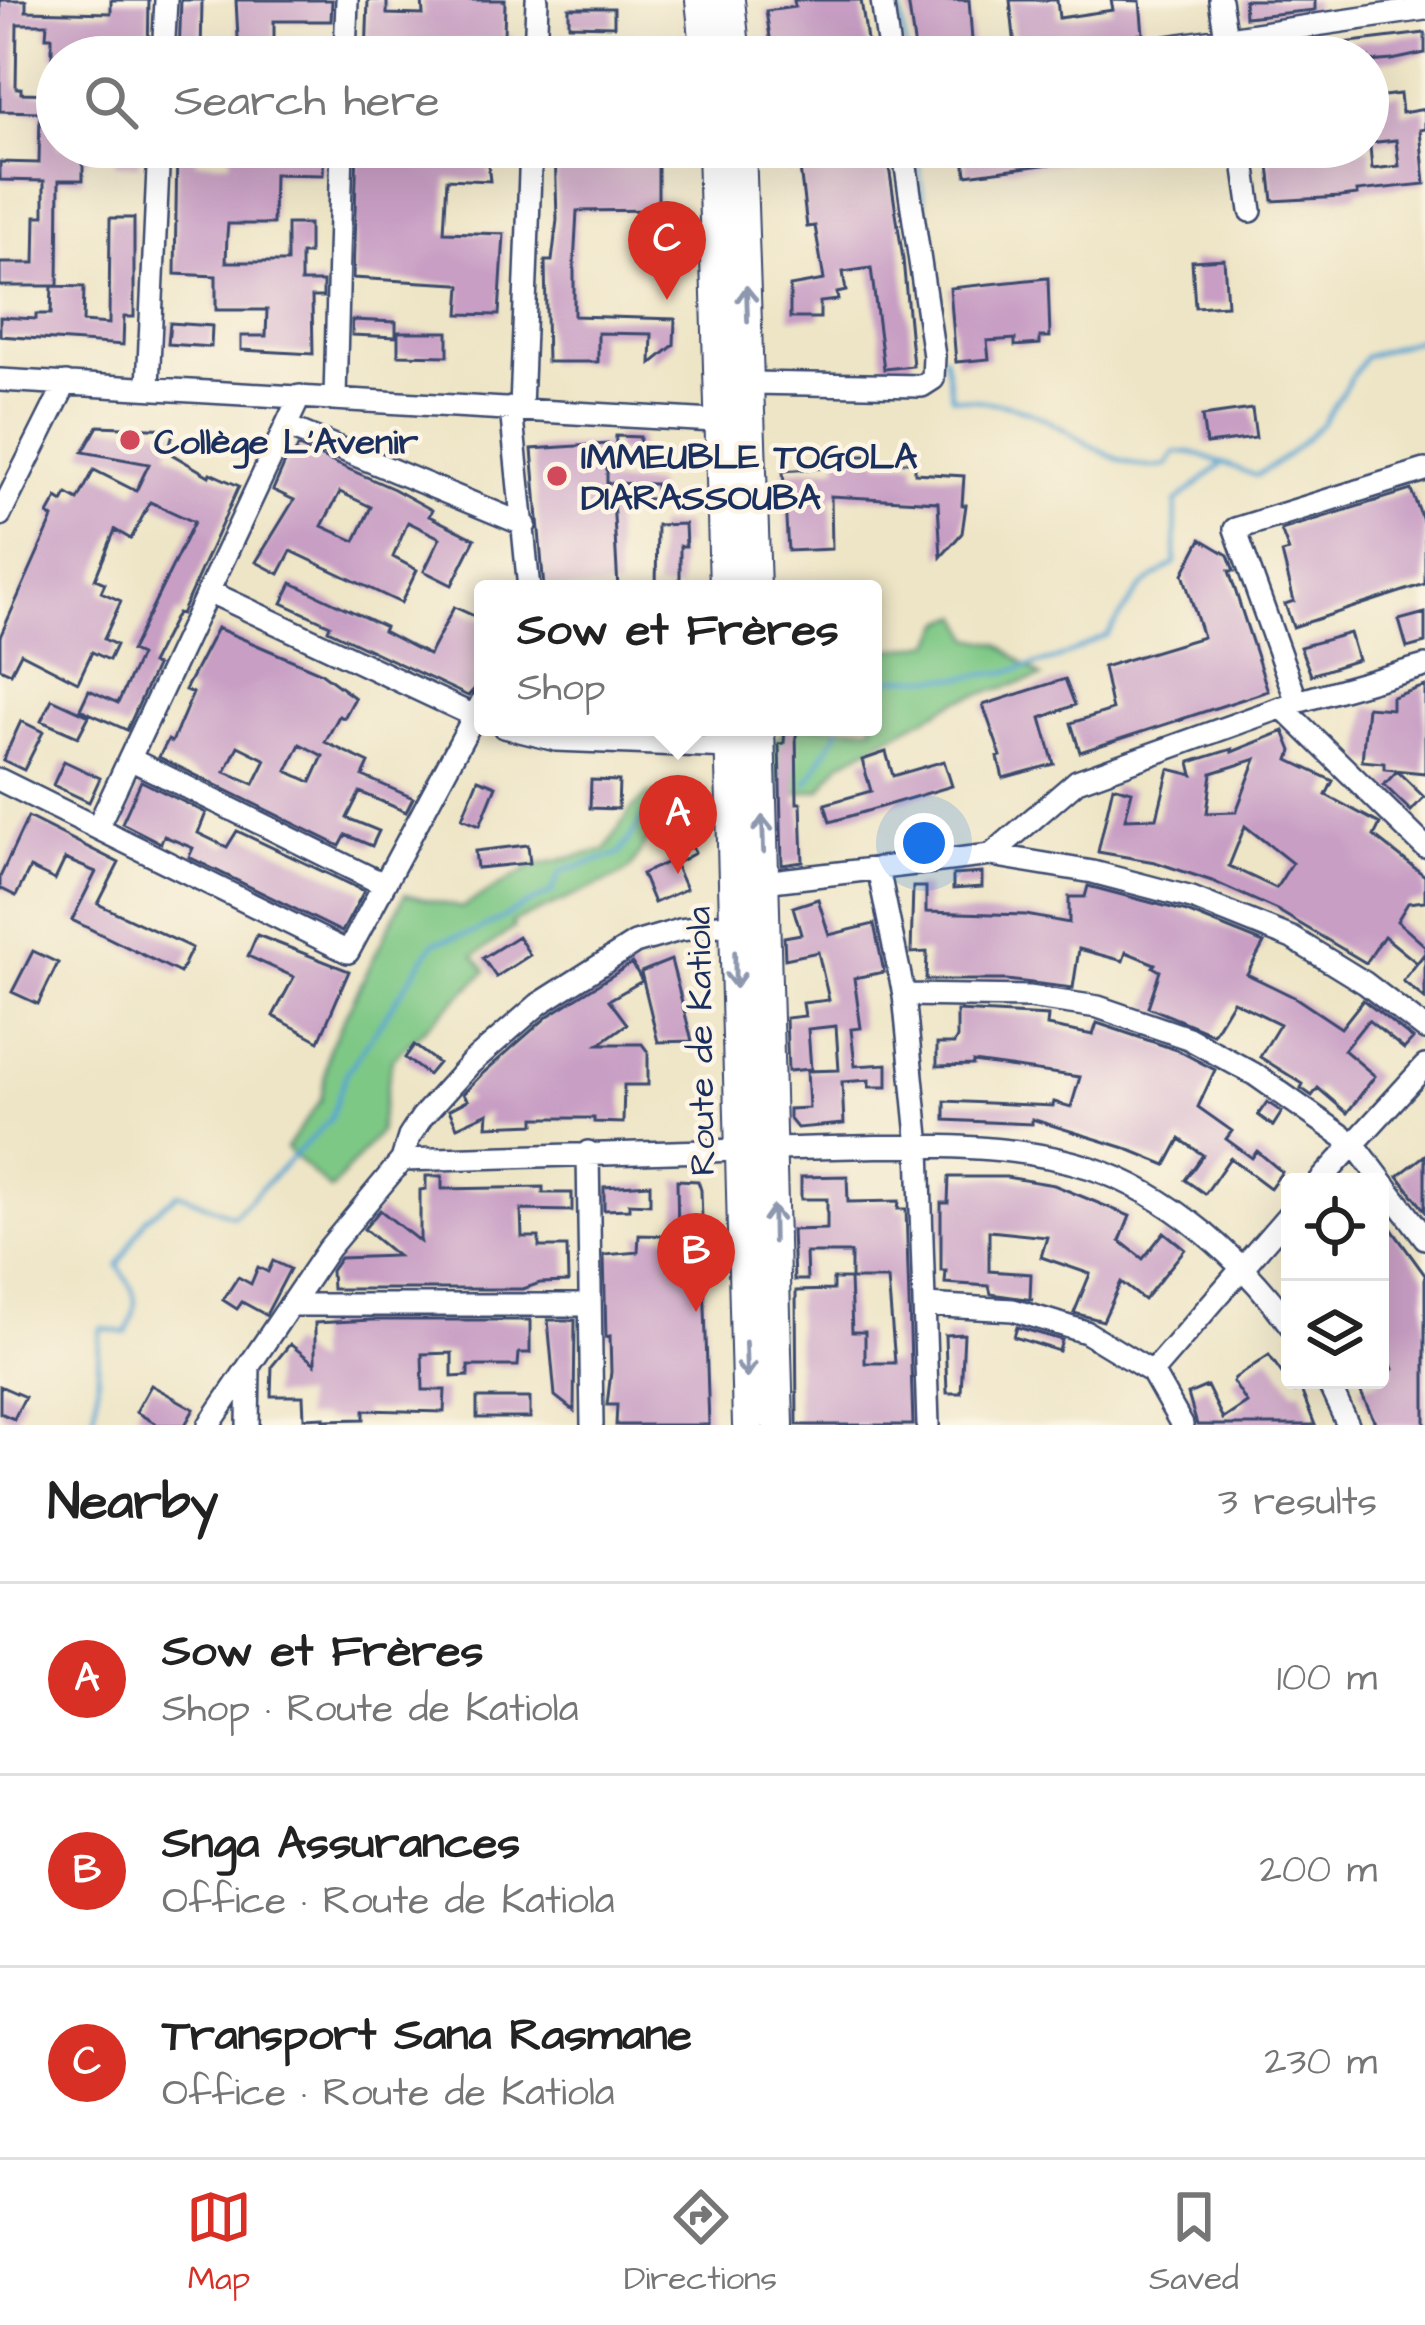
<!DOCTYPE html>
<meta charset="utf-8">
<style>
body{margin:0;font-family:"Architects Daughter",sans-serif;background:#f6f6f6;color:#222}
.controls{position:absolute;right:36px;bottom:36px;display:grid;overflow:hidden;border-radius:12px;box-shadow:0 12px 48px #0002}
.controls button{width:108px;height:108px;display:grid;place-items:center;padding:0;border:0;border-bottom:3px solid #e0e0e0;background:#fff;color:#222;font:60px sans-serif}
.you{position:absolute;left:924px;top:843px;width:42px;height:42px;margin:-30px;border:9px solid #fff;border-radius:50%;background:#1a73e8;box-shadow:0 0 0 18px #1a73e833}
.badge{display:grid;place-items:center;width:78px;height:78px;border-radius:50%;background:#d93025;color:#fff;font-size:39px;font-weight:700}
.pin{position:absolute;translate:-50% -99px;filter:drop-shadow(0 3px 6px #0008)}
.pin::after{content:'';position:absolute;top:63px;width:42px;height:36px;background:inherit;clip-path:polygon(0 0,100% 0,50% 100%)}
.popup{position:absolute;left:474px;top:580px;width:408px;height:156px;box-sizing:border-box;display:grid;place-content:center;border-radius:12px;background:#fff;filter:drop-shadow(0 3px 9px #0005);font-size:39px;white-space:nowrap;color:#767676}
.popup b{font-size:45px;color:#222}
.popup::after{content:'';position:absolute;left:50%;top:100%;margin-left:-24px;border:24px solid transparent;border-top-color:#fff}
.list{margin:0;padding:0;list-style:none}
h2{display:flex;justify-content:space-between;align-items:center;height:156px;margin:0;padding:0 48px;font-size:51px}
h2 small{font-size:39px;font-weight:400;color:#767676}
.list li{display:grid;grid-template-columns:78px 1fr auto;gap:36px;align-items:center;box-sizing:border-box;height:192px;padding:0 48px;border-top:3px solid #e0e0e0}
.list b{display:block;font-size:45px;white-space:nowrap}
.list p{margin:0;font-size:39px;white-space:nowrap;color:#767676}
.list em{font-size:39px;font-style:normal;color:#767676}
.icon{flex:none;width:66px;height:66px;fill:none;stroke:currentColor;stroke-width:2;stroke-linecap:round;stroke-linejoin:round}
.map{position:relative;flex:none;width:1425px;height:1425px;overflow:hidden}
.search{position:absolute;background:#fff;box-shadow:0 12px 48px #0002;left:36px;right:36px;top:36px;height:132px;display:flex;align-items:center;gap:30px;box-sizing:border-box;padding:0 42px;border-radius:66px;color:#767676;font-size:45px}
.sheet{height:732px;background:#fff}
nav{display:flex;justify-content:space-around;align-items:center;box-sizing:border-box;height:168px;border-top:3px solid #e0e0e0;background:#fff;font-size:33px;color:#767676}
nav a{display:grid;justify-items:center;gap:6px}
nav .on{color:#d93025}
.map>svg:first-child{display:block}
.green{fill:#7ec885;stroke:#4c7c72;stroke-width:3}
.lines{fill:none;stroke-linecap:round;stroke-linejoin:round}
.stream{stroke:#58a5d1;stroke-width:4.5}
.building{fill:#c89ec4;fill-rule:evenodd}
.minor-casing{stroke:#3b4a6e;stroke-width:26}
.highway-casing{stroke:#3b4a6e;stroke-width:34}
.minor{stroke:#fff;stroke-width:21}
.highway{stroke:#fff;stroke-width:30}
.oneway{stroke:#8d97ae}
.poi-dot{fill:#d1495b;stroke:#fcf5e5;stroke-width:4.5}
.labels{text-anchor:middle;stroke-width:9;stroke-linejoin:round;paint-order:stroke}
.poi-label{font-size:36px;font-weight:bold;fill:#1b2f5e;stroke:#fcf5e5;text-anchor:start}
.street-label{font-size:36px;fill:#1b2f5e;stroke:#fcf5e5}
</style>
<div class="map">
<svg width="1425" height="1425" viewBox="0 0 1425 1425">
<rect width="100%" height="100%" fill="#fcf5e5"/>
<filter id="ink" filterUnits="userSpaceOnUse"><feTurbulence type="fractalNoise" baseFrequency=".00833" numOctaves="2"/><feDisplacementMap in="SourceGraphic" scale="24" xChannelSelector="R" yChannelSelector="G"/><feConvolveMatrix kernelMatrix="1 2 1 2 8 2 1 2 1" color-interpolation-filters="sRGB"/></filter>
<filter id="wash" filterUnits="userSpaceOnUse"><feTurbulence type="fractalNoise" baseFrequency=".004" numOctaves="4" result="noise"/><feDisplacementMap in="SourceGraphic" scale="48" xChannelSelector="R" yChannelSelector="G"/><feGaussianBlur stdDeviation="2.7" result="paint"/><feColorMatrix in="noise" values="0 0 0 0 0 0 0 0 0 0 0 0 0 0 0 0 0 1.4 0 .05"/><feComposite in="paint" operator="in"/></filter>
<g filter="url(#wash)">
<rect width="100%" height="100%" fill="#eee5c6"/>
<!-- green -->
<path class="green" d="M961,615L971,638L999,644L1042,677L959,700L840,763L820,790L771,797L769,746L788,727H873V653L933,643L944,622Z
M698,789L697,817L646,842L630,869L617,877L512,923L514,928L474,956L486,971L392,1059L379,1132L331,1190L286,1148L321,1100L329,1049L405,894L461,908L533,866L605,850L630,811L648,794Z"/>
<g class="lines">
<!-- stream -->
<path class="stream" d="M899,0L907,57
M917,147L934,284
M944,355L952,397C976,401 1004,402 1027,411C1072,427 1115,474 1166,466L1175,453L1190,452L1222,463
M873,687L895,678H958L1006,672L1057,659L1107,635L1141,587L1175,563L1176,502L1223,463L1256,476L1285,457L1322,424L1365,357L1425,337
M807,783L840,727
M90,1425C102,1403 95,1357 101,1328L126,1333C140,1304 138,1293 118,1266L146,1218L179,1193L233,1216L330,1120L346,1074L435,942L473,933L552,892L560,872L619,854L644,817L668,809"/>
</g>
<g id="blocks">
<!-- building -->
<path class="building" d="M0,0H26V11L111,13V0H149L148,57H52V37H46L47,24H17L16,88H21V93L57,94V147H88V161H83V180H59L58,286H0V263H35L36,216H44V181L0,180V162L39,163L40,112L0,111Z
M181,0H202L201,57H179Z
M236,0H332L331,21H274V57H239Z
M368,0H387V14L423,15L422,0H505L504,36H513V57H481V42L437,41V57H366Z
M794,0H861L869,54L773,57L766,11L795,7Z
M908,0H969L973,54L916,57Z
M1010,0H1057L1059,18L1113,10L1111,0L1140,1L1143,34L1015,46Z
M1244,0H1315V10L1245,17Z
M569,8H614V26L569,25Z
M1425,33V53L1392,60L1368,62V57H1301V48Z
M1400,94L1402,113L1425,109V129L1420,130L1425,184L1357,191L1358,195L1341,197L1273,201L1268,157L1332,147H1370L1372,169L1399,166L1396,140L1368,143V98Z
M116,147H139V166L115,165Z
M177,147H196V162H230L231,147H268V153H301V147H324L323,175L274,174L273,224H228L227,235L226,262H287V224H309V254H301V282H323V297H312L313,354L241,350V336H266L267,310H216V276L175,274Z
M357,147H379V155L414,157V147H486L490,181L447,179L444,232L504,234L499,315L459,314L461,286L457,284L353,278Z
M555,147H641L642,161H658V210L577,211L574,265V316L675,319L674,345L651,364L652,334L598,333V362H547L545,261H552L557,220Z
M787,147H882L884,160H888L903,259L913,366L884,369L871,268L843,272L846,291L837,293L838,300L820,302V318H790V286L824,280L815,226L807,227L800,168L791,170Z
M963,147H990L991,151L1016,149V152L1064,147L1066,162L966,175Z
M110,218H134V317H124L123,345L0,336V317L36,319V314H51L52,286L84,287L83,322L109,324Z
M1224,259L1227,305L1195,307L1192,261Z
M1048,278L1050,337H1040V344L1015,346V339L987,341L989,359L956,362L950,288Z
M352,320L396,322V337L352,335Z
M170,323L212,326L211,347L168,344Z
M398,332H448V356L398,355Z
M1252,409L1256,438L1206,444L1202,416Z
M98,426L174,429L168,452L209,476L210,473L239,486L181,614L177,613L151,664L156,666L127,730L80,709L89,690L118,703L140,655L131,651L194,522L150,502L131,539L115,530L95,579L105,583L101,592L121,601L104,639L116,645L109,660L92,652L78,682L21,653L11,673L0,668V637L53,518L48,514L57,498L63,502L67,494L78,500L94,470L136,491L149,464L83,452Z
M616,436L640,437L639,454L615,452Z
M607,444V483L656,484V499L613,498L618,589H544L532,449Z
M298,447L394,489L432,510L429,516L475,539L452,585L424,571L440,538L408,522L393,557L417,570L401,603L291,551L279,574L256,562L294,500L273,490L288,456L293,458ZM340,492L371,507L355,541L322,526Z
M838,456H879V462H915V473L964,476L962,505H966L962,533L941,557L938,502L831,496L832,549L788,551L783,471L837,467Z
M1411,490L1425,526V584L1293,627L1285,604L1294,601L1282,553L1289,551L1281,530Z
M685,524L686,546H680V589H656L657,525Z
M1201,539L1228,555L1234,571H1229L1268,691L1080,752L1071,723L1112,710L1103,667L1203,637L1183,574Z
M292,583L385,627L383,631L429,655L454,607L483,620V674L477,686L468,696L328,630L330,625L282,603Z
M1425,613V643L1407,648L1399,620Z
M217,628L320,672L355,698L344,718L339,716L325,742L369,763L363,776L413,798L406,812L360,792L347,818L379,831L372,846L346,835L340,846L159,757L168,740L172,742L193,693L185,690ZM300,744L323,756L311,782L287,771ZM238,746L266,760L254,784L225,772Z
M1350,633L1358,660L1311,675L1300,647Z
M1065,679L1075,705L1041,718L1054,764L1003,778L998,757L1001,756L983,705Z
M1425,686V773L1384,769V763L1362,761L1367,707L1392,709V697Z
M52,699L89,716L78,737L41,721Z
M21,721L43,732L24,770L3,760Z
M785,727H796L797,803H801L803,862L782,865L779,744L784,743Z
M1284,731L1292,751L1289,760L1333,781L1326,795L1380,824L1374,836L1425,876V901L1408,903L1397,921L1425,946V953L1417,963L1384,936L1366,963L1277,910L1212,881L1155,862L1098,852L1113,786L1132,791L1125,819L1157,818L1169,769L1193,775L1190,762L1232,749V752ZM1256,759L1236,812L1207,813L1212,773ZM1245,826L1292,863L1276,888L1229,866Z
M886,752L893,776L944,761L952,786L830,822L825,804L871,791L862,760Z
M64,761L100,778L89,802L53,785Z
M1397,771L1424,797L1411,811L1384,785Z
M478,779L496,786L480,825L462,818Z
M591,780L619,781L618,809L590,808Z
M141,781L206,813L198,833L227,847L237,831L364,891L342,932L189,857L193,848L164,836L161,843L122,823Z
M28,817L119,863L98,904L192,948L180,973L72,920L96,872L65,859L55,880L30,868L16,896L0,888V877Z
M686,836L695,853L677,863L667,846Z
M528,845L530,863L477,868L475,851Z
M673,860L686,889L654,903L642,874Z
M982,873V887L953,889V875Z
M1088,886L1187,912L1264,943L1247,974L1296,998L1341,1028L1363,1000L1413,1039L1404,1049L1368,1020L1344,1050L1375,1076L1347,1113L1318,1088L1312,1096L1301,1088L1303,1084L1260,1057L1280,1024L1233,1001L1213,1034L1148,1007L1160,971L1153,967L1155,964L1126,952L1123,961L1079,949L1073,988L1007,980H926L927,952L911,953L913,887H926V912L1026,915L1069,923V897H1085Z
M818,899L829,935L874,924L884,972L854,978L861,1028L851,1029L855,1066L887,1064V1087H869V1080L842,1082L844,1124L797,1128L789,1118V1109L809,1108L807,1071L839,1070L836,1026L808,1029L811,1069L788,1071L786,1018L805,1016L803,1003L829,1000L818,952L785,959L784,937L801,934L793,907Z
M257,935L349,971L319,1041L273,1016L294,977L248,956Z
M518,936L530,955L496,977L483,958Z
M33,951L58,963L38,1004L12,992Z
M1425,953V999L1403,981Z
M671,960L692,1041L658,1042L641,972Z
M632,963L642,981L609,1000L627,1024L599,1044H642L648,1052V1085H624L623,1123L594,1122V1118H535V1124L487,1126L488,1113L457,1127L449,1110L468,1100L463,1094L482,1074L548,1016Z
M957,1011L1048,1016L1047,1026L1093,1035L1097,1023L1177,1050L1215,1070L1198,1107L1232,1131L1226,1139L1252,1158L1257,1151L1282,1172L1270,1188L1230,1158L1205,1194L1185,1180L1203,1155L1180,1139L1166,1165L1125,1148L1032,1119V1124L945,1120V1101L1053,1106L1054,1102L1071,1107L1080,1077L973,1062V1065L937,1066V1044H954L957,1038Z
M414,1045L438,1063L428,1075L405,1058Z
M1267,1102L1282,1112L1273,1126L1258,1115Z
M1425,1155V1211L1398,1176Z
M426,1176H442V1189L543,1187V1193H572V1211L521,1210L522,1237H539V1247H567L568,1282L540,1283L523,1289H332L331,1271L340,1258L397,1256L364,1229L380,1210L420,1242V1190L426,1189Z
M847,1176L848,1202L899,1201L898,1209H906L913,1425H797L796,1291L833,1290V1279H850L852,1332H865V1363H895L888,1279H851V1253H806L807,1280H794L792,1230L827,1229V1199H801V1177Z
M949,1177H1006L1054,1185L1130,1216L1120,1241L1143,1259L1164,1232L1185,1249L1144,1300L1121,1282L1103,1321L1074,1313L1090,1274L1041,1257L1047,1237L989,1231V1271L1031,1274L1030,1299L1033,1300L991,1294L989,1286L945,1283L946,1271H941V1203H948Z
M677,1180L698,1181L701,1190L709,1425H616L617,1405H607L611,1372L610,1336L606,1337L604,1255L638,1252L639,1235L678,1236Z
M650,1184V1204L629,1203V1209L604,1210V1187Z
M1380,1213L1425,1275V1425H1376L1359,1388L1380,1380L1393,1369L1380,1337Z
M273,1261L290,1269L266,1315L242,1302L237,1309L223,1300L238,1277L251,1284L258,1267L268,1272Z
M372,1320H530V1353H519L518,1366H468V1376L452,1377V1353L422,1354L423,1390H445L444,1412L364,1410V1419L324,1420V1417L304,1418L303,1396H271L272,1366L290,1344L315,1364V1323Z
M548,1320H575L574,1411L555,1396Z
M1017,1327L1062,1340L1059,1351L1014,1337Z
M964,1334L961,1393H947L945,1335Z
M1269,1355L1295,1392L1301,1390L1315,1425H1197L1188,1394L1207,1386L1223,1419L1247,1403L1233,1382L1235,1378Z
M151,1385L194,1409L185,1425H158L136,1412Z
M0,1386L25,1397L14,1419L0,1413Z
M477,1398H530V1418H477Z"/>
</g>
</g>
<g filter="url(#ink)">
<use href="#blocks" fill-opacity="0" stroke="#3b4a6e" stroke-width="3"/>
<g class="lines">
<defs>
<path id="minor" d="M882,0L890,57
M1220,0L1229,57
M163,57L166,0
M345,57L347,0
M535,57L537,0
M1098,57L1425,9
M1242,147L1251,211
M0,380L732,422
M750,383L922,386L933,379L934,356L903,147
M148,386L159,147
M335,397L342,147
M511,408L529,589
M521,408L531,147
M288,427L525,525
M0,515L66,383
M210,592L483,720
M1297,702L1235,529L1425,470
M1283,708L1425,847
M504,727L556,740L730,747
M130,759L383,884
M0,780L348,952L483,700
M97,828L300,396
M991,855L1077,781L1297,702L1425,666
M878,868L904,995L919,1147L928,1425
M755,883L991,855L1093,872L1192,898L1292,938L1365,983L1425,1029
M904,995L1029,997L1098,1007L1188,1038L1254,1074L1354,1144L1425,1238
M771,1149C872,1148 994,1136 1091,1168C1170,1194 1241,1258 1290,1325
M588,1152L592,1425
M402,1160L740,1150
M1319,1182L1425,1066
M290,1305H588
M925,1305L1013,1310L1086,1332L1152,1372L1182,1425
M1152,1372L1290,1213
M1327,1380L1348,1425
M209,1425L328,1249L402,1160L409,1137L422,1117L471,1063L539,1004L635,943L680,930L734,923
M248,1425L249,1366"/>
<path id="highway" d="M701,0L707,57
M729,0L735,57
M713,147L725,589
M740,147L755,589
M730,727L748,1425
M759,727L778,1425"/>
</defs>
<!-- minor casing -->
<use href="#minor" class="minor-casing"/>
<!-- highway casing -->
<use href="#highway" class="highway-casing"/>
<!-- minor -->
<use href="#minor" class="minor"/>
<!-- highway -->
<use href="#highway" class="highway"/>
</g>
<!-- one-way arrows -->
<defs><path id="oneway-shaft" d="M-6 0H5M1.5-3L5.5 0L1.5 3" fill="none" stroke-width="1.6" stroke-linecap="round" stroke-linejoin="round" transform="scale(3)"/></defs>
<g class="oneway">
<use href="#oneway-shaft" transform="translate(747 304) rotate(-92)"/>
<use href="#oneway-shaft" transform="translate(763 834) rotate(-92)"/>
<use href="#oneway-shaft" transform="translate(735 970) rotate(89)"/>
<use href="#oneway-shaft" transform="translate(773 1224) rotate(-91)"/>
<use href="#oneway-shaft" transform="translate(746 1360) rotate(88)"/>
</g>
</g>
<!-- markers -->
<g class="poi-dot">
<circle cx="130" cy="440" r="12"/>
<circle cx="557" cy="476" r="12"/>
</g>
<g class="labels">
<!-- poi labels -->
<g class="poi-label">
<text x="154" y="453">Collège L'Avenir</text>
<text x="581" y="468">IMMEUBLE TOGOLA<tspan x="581" dy="41">DIARASSOUBA</tspan></text>
</g>
<!-- street labels -->
<g class="street-label">
<text transform="translate(699 1041) rotate(-91)" y="13">Route de Katiola</text>
</g>
</g>
</svg>
<div class="controls">
<button><svg class="icon" aria-label="locate" viewBox="0 0 24 24"><circle cx="12" cy="12" r="6"/><path d="M12 2v4M12 18v4M2 12h4M18 12h4"/></svg></button>
<button><svg class="icon" aria-label="layers" viewBox="0 0 24 24"><path d="M12 4l9 5-9 5-9-5zM3 14l9 5 9-5"/></svg></button>
</div>
<div class="you"></div>
<div class="pin badge" style="left:678px;top:874px">A</div>
<div class="popup"><b>Sow et Frères</b>Shop</div>
<div class="pin badge" style="left:696px;top:1312px">B</div>
<div class="pin badge" style="left:667px;top:300px">C</div>
<div class="search"><svg class="icon" aria-label="search" viewBox="0 0 24 24"><circle cx="10" cy="10" r="6"/><path d="M15 15l6 6"/></svg>Search here</div>
</div>
<section class="sheet">
<h2>Nearby<small>3 results</small></h2>
<ul class="list">
<li><span class="badge">A</span><div><b>Sow et Frères</b><p>Shop · Route de Katiola</p></div><em>100 m</em></li>
<li><span class="badge">B</span><div><b>Snga Assurances</b><p>Office · Route de Katiola</p></div><em>200 m</em></li>
<li><span class="badge">C</span><div><b>Transport Sana Rasmane</b><p>Office · Route de Katiola</p></div><em>230 m</em></li>
</ul>
</section>
<nav>
<a class="on"><svg class="icon" aria-label="map" viewBox="0 0 24 24"><path d="M3 6l6-2 6 2 6-2v14l-6 2-6-2-6 2zM9 4v14M15 6v14"/></svg>Map</a>
<a><svg class="icon" aria-label="directions" viewBox="0 0 24 24"><path d="M12 3l9 9-9 9-9-9zM9 14v-3h6M13 9l2 2-2 2"/></svg>Directions</a>
<a><svg class="icon" aria-label="saved" viewBox="0 0 24 24"><path d="M7 4h10v16l-5-4-5 4z"/></svg>Saved</a>
</nav>
